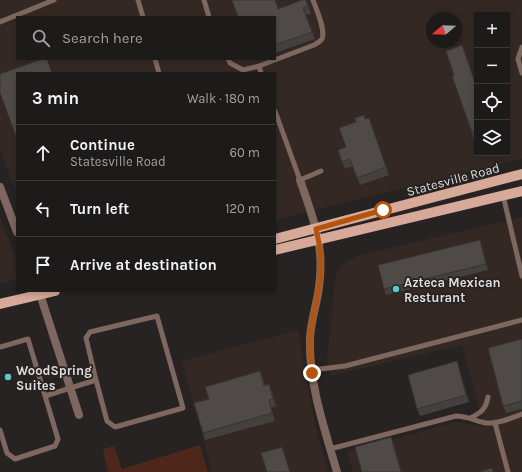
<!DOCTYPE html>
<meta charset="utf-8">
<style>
body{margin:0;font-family:Karla,sans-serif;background:#2a2727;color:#f1f3f6}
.controls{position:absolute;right:12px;top:12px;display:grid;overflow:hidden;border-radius:0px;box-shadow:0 2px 6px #0003}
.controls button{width:36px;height:36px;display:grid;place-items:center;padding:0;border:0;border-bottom:1px solid #3b3839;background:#1d1a1a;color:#f1f3f6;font:20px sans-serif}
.compass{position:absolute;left:426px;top:12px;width:36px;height:36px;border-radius:50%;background:#1d1a1a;box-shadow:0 2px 6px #0003;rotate:251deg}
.stop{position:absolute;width:12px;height:12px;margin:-9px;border:3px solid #b45309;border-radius:50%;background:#fff}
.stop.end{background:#b45309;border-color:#fff;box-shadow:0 1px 4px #0008}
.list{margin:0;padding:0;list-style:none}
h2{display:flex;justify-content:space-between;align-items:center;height:52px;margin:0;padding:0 16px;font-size:17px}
h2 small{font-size:13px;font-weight:400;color:#a0a1a2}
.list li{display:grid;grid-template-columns:26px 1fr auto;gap:12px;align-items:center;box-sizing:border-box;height:56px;padding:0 16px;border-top:1px solid #3b3839}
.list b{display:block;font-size:15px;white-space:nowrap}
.list p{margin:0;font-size:13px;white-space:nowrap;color:#a0a1a2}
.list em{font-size:13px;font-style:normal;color:#a0a1a2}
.icon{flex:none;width:22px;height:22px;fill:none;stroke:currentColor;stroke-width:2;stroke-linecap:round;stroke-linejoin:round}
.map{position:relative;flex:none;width:522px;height:472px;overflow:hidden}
.search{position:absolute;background:#1d1a1a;box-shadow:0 2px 6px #0003;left:16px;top:16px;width:260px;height:44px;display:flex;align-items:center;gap:10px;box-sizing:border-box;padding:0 14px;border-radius:0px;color:#a0a1a2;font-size:15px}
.panel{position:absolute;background:#1d1a1a;box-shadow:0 2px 6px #0003;left:16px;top:72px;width:260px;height:220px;border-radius:0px}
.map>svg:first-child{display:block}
.built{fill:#332824;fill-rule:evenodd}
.green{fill:#4d281a}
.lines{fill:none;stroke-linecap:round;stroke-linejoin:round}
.lane{stroke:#7d675e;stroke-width:5}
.street{stroke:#7d675e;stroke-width:8}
.primary{stroke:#d7a998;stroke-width:10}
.wall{fill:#44403e}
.shaded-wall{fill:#373432}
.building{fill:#4f4a48;stroke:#373432}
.route{stroke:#b45309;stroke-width:5}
.poi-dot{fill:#53cdc9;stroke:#272322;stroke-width:1.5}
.labels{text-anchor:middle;stroke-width:3.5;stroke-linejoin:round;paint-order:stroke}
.street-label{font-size:13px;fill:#dfdddb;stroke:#272322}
.poi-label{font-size:13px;font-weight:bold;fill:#dfdddb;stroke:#272322;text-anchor:start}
</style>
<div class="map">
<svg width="522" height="472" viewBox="0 0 522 472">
<rect width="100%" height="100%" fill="#272322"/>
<!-- built -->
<path class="built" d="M0,0H522V159L275,220V73H17V195L0,150ZM477,15H507V153H477ZM17,17H275V59H17ZM432,18H456V42H432Z
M522,217V472H353L347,452L456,422L484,427L462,345L330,376L327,359L336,273L346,262L357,256Z
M0,218L17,261L14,262L17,272V279L0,284Z
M298,330L313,416L328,472H212L182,361Z"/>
<!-- green -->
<path class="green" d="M200,445L208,472H108L103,449L114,446L122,469Z"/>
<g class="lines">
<!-- lane -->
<path class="lane" d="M138,0L143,17
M204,0L209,17
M0,22L54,0
M522,47L518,59L522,73
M155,59L159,73
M228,59L230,63L243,70L259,66L314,45C317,43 320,42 322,39C326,30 316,9 313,0
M259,66L261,73
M275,111L300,180L321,171
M503,195L522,276
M0,347L28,339L58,439L55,446L15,459L7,453L0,430
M312,370L345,366L522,320
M45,396L96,380L107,421L115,427L183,408L157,316L90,332L86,338L96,380
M470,418C481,413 486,409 488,397
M495,423L508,472
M330,449L456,416C468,416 477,422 487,423C499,424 511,418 522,414"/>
<!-- street -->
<path class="street" d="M300,180C313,218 325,245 319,287C317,305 310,322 310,341C309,385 325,430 337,472
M0,187L17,232
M39,291L79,415"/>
<!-- primary -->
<path class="primary" d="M275,239L522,174
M275,250L522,191
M0,304L55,291"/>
</g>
<!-- wall -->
<path class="wall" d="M306,0L311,14L306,15L315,39L275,53V17Z
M454,75L477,88V139L474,140L452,76Z
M369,118L389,175L360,185L353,166L345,169L338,150L346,147L365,119Z
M480,240L482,246L488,270L386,295L384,289Z
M522,339V409L506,413L503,406Z
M459,368L469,402L420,416L417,409Z
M260,371L265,385L269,384L272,392L276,406L271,408L275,421L205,440L203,433L209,399Z"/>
<!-- shaded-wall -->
<path class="shaded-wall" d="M480,240L482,246L488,270L486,264Z
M457,361L459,368L469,402L466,395Z
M391,437L394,444L402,472H401Z"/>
<!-- building -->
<path class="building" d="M232,0H275L278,9L302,0H306L308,6L303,8L312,32L275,45V17H238Z
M462,45L477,88V130L472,132L452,76L454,75L446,51Z
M42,59H47L52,73H17V139L0,93V74Z
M364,115L365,119L369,118L386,167L357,178L350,159L342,162L338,150L346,147L339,128L356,122L355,118Z
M480,240L486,264L384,289L378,265Z
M522,339V401L503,406L488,348Z
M457,361L466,395L417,409L408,375Z
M260,371L264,386L269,384L273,399L269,400L272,413L203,433L194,403L209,399L205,387Z
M391,437L401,472H362L355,447Z
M282,447L290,472H267L261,453Z
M492,468L493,472H479Z"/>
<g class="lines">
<!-- route -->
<path class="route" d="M312,373C312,362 309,350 310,339C311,321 316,305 319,287C322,268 321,248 316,229L383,210"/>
</g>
<!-- markers -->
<g class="poi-dot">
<circle cx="396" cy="289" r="4"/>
<circle cx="8" cy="377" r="4"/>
</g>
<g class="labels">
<!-- street labels -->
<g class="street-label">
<text transform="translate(453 179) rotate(-15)" y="5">Statesville Road</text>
</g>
<!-- poi labels -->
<g class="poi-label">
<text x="404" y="287">Azteca Mexican<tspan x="404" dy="15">Resturant</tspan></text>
<text x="16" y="375">WoodSpring<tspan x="16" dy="15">Suites</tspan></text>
</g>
</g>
</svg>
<div class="controls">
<button>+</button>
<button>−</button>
<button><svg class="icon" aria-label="locate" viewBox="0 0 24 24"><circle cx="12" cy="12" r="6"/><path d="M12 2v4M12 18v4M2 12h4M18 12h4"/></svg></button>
<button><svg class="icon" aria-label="layers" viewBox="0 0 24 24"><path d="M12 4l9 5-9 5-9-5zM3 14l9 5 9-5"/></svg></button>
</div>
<svg class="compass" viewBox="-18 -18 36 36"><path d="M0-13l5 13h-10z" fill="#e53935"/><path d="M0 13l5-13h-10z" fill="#a0a1a2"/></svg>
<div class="stop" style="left:383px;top:210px"></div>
<div class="stop end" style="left:312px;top:373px"></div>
<div class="search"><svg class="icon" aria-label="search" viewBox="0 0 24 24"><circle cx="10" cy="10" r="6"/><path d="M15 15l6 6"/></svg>Search here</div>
<section class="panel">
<h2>3 min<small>Walk · 180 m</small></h2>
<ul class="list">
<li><svg class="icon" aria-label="ahead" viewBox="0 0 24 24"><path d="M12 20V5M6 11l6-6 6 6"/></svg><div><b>Continue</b><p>Statesville Road</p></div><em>60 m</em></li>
<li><svg class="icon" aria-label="left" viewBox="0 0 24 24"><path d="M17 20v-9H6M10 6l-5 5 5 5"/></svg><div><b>Turn left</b></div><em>120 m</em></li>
<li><svg class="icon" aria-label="arrive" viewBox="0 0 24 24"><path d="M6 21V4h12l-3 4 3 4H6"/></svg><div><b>Arrive at destination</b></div></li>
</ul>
</section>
</div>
